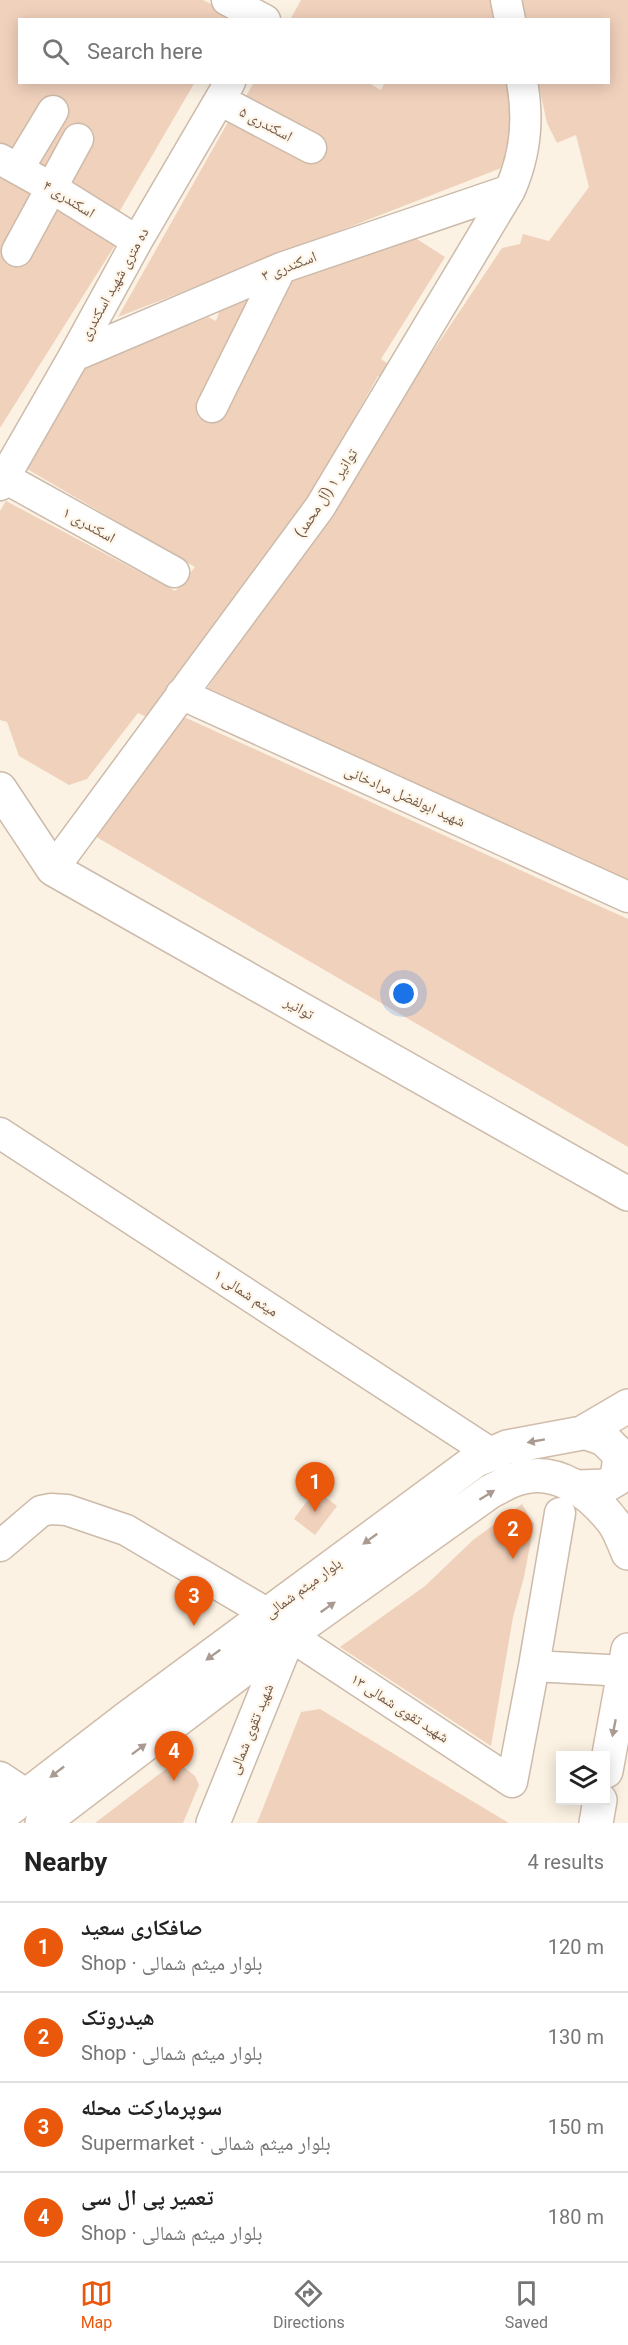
<!DOCTYPE html>
<meta charset="utf-8">
<style>
body{margin:0;font-family:Roboto,"Noto Naskh Arabic",sans-serif;background:#f2f2f2;color:#222}
.controls{position:absolute;right:18px;bottom:18px;display:grid;overflow:hidden;border-radius:0px;box-shadow:0 3px 15px #0003}
.controls button{width:54px;height:54px;display:grid;place-items:center;padding:0;border:0;border-bottom:2px solid #e0e0e0;background:#fff;color:#222;font:30px sans-serif}
.you{position:absolute;left:404px;top:994px;width:21px;height:21px;margin:-15px;border:4px solid #fff;border-radius:50%;background:#1a73e8;box-shadow:0 0 0 9px #1a73e833}
.badge{display:grid;place-items:center;width:39px;height:39px;border-radius:50%;background:#ea580c;color:#fff;font-size:20px;font-weight:700}
.pin{position:absolute;translate:-50% -50px;filter:drop-shadow(0 2px 3px #0008)}
.pin::after{content:'';position:absolute;top:32px;width:21px;height:18px;background:inherit;clip-path:polygon(0 0,100% 0,50% 100%)}
.list{margin:0;padding:0;list-style:none}
h2{display:flex;justify-content:space-between;align-items:center;height:78px;margin:0;padding:0 24px;font-size:26px}
h2 small{font-size:20px;font-weight:400;color:#767676}
.list li{display:grid;grid-template-columns:39px 1fr auto;gap:18px;align-items:center;box-sizing:border-box;height:90px;padding:0 24px;border-top:2px solid #e0e0e0}
.list b{display:block;font-size:22px;white-space:nowrap}
.list p{margin:0;font-size:20px;white-space:nowrap;color:#767676}
.list em{font-size:20px;font-style:normal;color:#767676}
.icon{flex:none;width:33px;height:33px;fill:none;stroke:currentColor;stroke-width:2;stroke-linecap:round;stroke-linejoin:round}
.map{position:relative;flex:none;width:628px;height:1823px;overflow:hidden}
.search{position:absolute;background:#fff;box-shadow:0 3px 15px #0003;left:18px;right:18px;top:18px;height:66px;display:flex;align-items:center;gap:15px;box-sizing:border-box;padding:0 21px;border-radius:0px;color:#767676;font-size:22px}
.sheet{height:438px;background:#fff}
nav{display:flex;justify-content:space-around;align-items:center;box-sizing:border-box;height:84px;border-top:2px solid #e0e0e0;background:#fff;font-size:16px;color:#767676}
nav a{display:grid;justify-items:center;gap:3px}
nav .on{color:#ea580c}
.map>svg:first-child{display:block}
.building{fill:#f0d1bc}
.lines{fill:none;stroke-linecap:round;stroke-linejoin:round}
.minor-casing{stroke:#ccbaaa;stroke-width:33}
.tertiary-casing{stroke:#ccbaaa;stroke-width:36}
.secondary-casing{stroke:#d1bcaa;stroke-width:36}
.minor{stroke:#fff;stroke-width:30}
.tertiary{stroke:#fff;stroke-width:33}
.secondary{stroke:#fff;stroke-width:33}
.oneway{fill:#aa9b92}
.labels{text-anchor:middle;stroke-width:4.5;stroke-linejoin:round;paint-order:stroke}
.street-label{font-size:15px;fill:#72594a;stroke:#fef6e9}
</style>
<div class="map">
<svg width="628" height="1823" viewBox="0 0 628 1823">
<rect width="100%" height="100%" fill="#fbf2e3"/>
<!-- building -->
<path class="building" d="M0,0H203L235,16L233,20H20V82H195L118,214L0,143Z
M301,0H494L498,20H290Z
M519,0H628V885L205,692L502,248L520,244L523,234L549,241L589,187L576,135L557,143L547,123L538,82H609V20H523Z
M254,82H367L381,90L385,82H511L513,89L509,165L118,317L228,122L237,119L314,160L324,139L245,98Z
M0,169L54,200L117,242L0,428Z
M409,234L445,257L381,359L393,367L385,380L378,376L306,504L268,562L262,558L167,689L149,718L138,713L87,779L69,785L19,756L7,722L0,720V511L6,501L175,591L195,567L27,469L85,360L131,348L208,317L216,321L220,309L259,296L198,417L206,421L286,278Z
M184,717L628,919V1147L93,835Z
M315,1490L337,1506L315,1535L294,1519Z
M522,1504L534,1524L524,1577L513,1617L491,1746L340,1647L425,1586L473,1540Z
M320,1709L422,1771L509,1823H257L301,1712Z
M180,1764L195,1776L199,1785L183,1823H95L171,1765Z"/>
<g class="lines">
<defs>
<path id="minor" d="M227,0L265,20
M506,0L510,20
M220,100L311,148
M0,159L52,188L137,241
M18,169L53,111
M17,251L78,139
M74,356L281,268L510,190
M212,407L281,268
M5,478L174,572
M0,485L74,356L137,241L230,82
M181,694L628,897
M53,869L320,507L510,190C525,156 529,119 522,82
M0,1133L492,1454
M0,1546L41,1511L51,1509L67,1510L126,1530L268,1614
M289,1635L512,1782L534,1666L625,1671
M534,1666L560,1513
M0,1777L27,1795"/>
<path id="tertiary" d="M0,789L53,869L628,1194
M213,1823L289,1635"/>
<path id="secondary" d="M578,1487L605,1486L617,1479L620,1455L604,1439L584,1432
M606,1771L628,1650
M0,1816L127,1718L475,1461L507,1447L582,1433L628,1406
M42,1823L289,1635L491,1491C500,1487 510,1480 520,1478C558,1467 592,1494 614,1523C620,1532 624,1543 628,1553
M596,1823L600,1800"/>
</defs>
<!-- minor casing -->
<use href="#minor" class="minor-casing"/>
<!-- tertiary casing -->
<use href="#tertiary" class="tertiary-casing"/>
<!-- secondary casing -->
<use href="#secondary" class="secondary-casing"/>
<!-- minor -->
<use href="#minor" class="minor"/>
<!-- tertiary -->
<use href="#tertiary" class="tertiary"/>
<!-- secondary -->
<use href="#secondary" class="secondary"/>
</g>
<!-- one-way arrows -->
<defs><path id="oneway-solid" d="M-6-.8H1V-3.2L6.5 0L1 3.2V.8H-6Z" transform="scale(1.5)"/></defs>
<g class="oneway">
<use href="#oneway-solid" transform="translate(536 1441) rotate(170)"/>
<use href="#oneway-solid" transform="translate(487 1495) rotate(-32)"/>
<use href="#oneway-solid" transform="translate(370 1539) rotate(144)"/>
<use href="#oneway-solid" transform="translate(328 1607) rotate(-35)"/>
<use href="#oneway-solid" transform="translate(213 1655) rotate(144)"/>
<use href="#oneway-solid" transform="translate(614 1728) rotate(101)"/>
<use href="#oneway-solid" transform="translate(139 1749) rotate(-37)"/>
<use href="#oneway-solid" transform="translate(57 1772) rotate(142)"/>
</g>
<g class="labels">
<!-- street labels -->
<g class="street-label">
<text transform="translate(266 124) rotate(28)" y="5">اسکندری ۵</text>
<text transform="translate(69 199) rotate(32)" y="5">اسکندری ۴</text>
<text transform="translate(289 266) rotate(-21)" y="5">اسکندری ۳</text>
<text transform="translate(114 284) rotate(-61)" y="5">ده متری شهید اسکندری</text>
<text transform="translate(326 493) rotate(-57)" y="5">توانیر ۱ (آل محمد)</text>
<text transform="translate(89 525) rotate(29)" y="5">اسکندری ۱</text>
<text transform="translate(405 796) rotate(24)" y="5">شهید ابولفضل مرادخانی</text>
<text transform="translate(299 1008) rotate(29)" y="5">توانیر</text>
<text transform="translate(246 1293) rotate(33)" y="5">میثم شمالی ۱</text>
<text transform="translate(303 1588) rotate(-36)" y="5">بلوار میثم شمالی</text>
<text transform="translate(400 1708) rotate(33)" y="5">شهید تقوی شمالی ۱۳</text>
<text transform="translate(251 1729) rotate(-68)" y="5">شهید تقوی شمالی</text>
</g>
</g>
</svg>
<div class="controls">
<button><svg class="icon" aria-label="layers" viewBox="0 0 24 24"><path d="M12 4l9 5-9 5-9-5zM3 14l9 5 9-5"/></svg></button>
</div>
<div class="you"></div>
<div class="pin badge" style="left:315px;top:1512px">1</div>
<div class="pin badge" style="left:513px;top:1559px">2</div>
<div class="pin badge" style="left:194px;top:1626px">3</div>
<div class="pin badge" style="left:174px;top:1781px">4</div>
<div class="search"><svg class="icon" aria-label="search" viewBox="0 0 24 24"><circle cx="10" cy="10" r="6"/><path d="M15 15l6 6"/></svg>Search here</div>
</div>
<section class="sheet">
<h2>Nearby<small>4 results</small></h2>
<ul class="list">
<li><span class="badge">1</span><div><b>صافکاری سعید</b><p>Shop · بلوار میثم شمالی</p></div><em>120 m</em></li>
<li><span class="badge">2</span><div><b>هیدروتک</b><p>Shop · بلوار میثم شمالی</p></div><em>130 m</em></li>
<li><span class="badge">3</span><div><b>سوپرمارکت محله</b><p>Supermarket · بلوار میثم شمالی</p></div><em>150 m</em></li>
<li><span class="badge">4</span><div><b>تعمیر پی ال سی</b><p>Shop · بلوار میثم شمالی</p></div><em>180 m</em></li>
</ul>
</section>
<nav>
<a class="on"><svg class="icon" aria-label="map" viewBox="0 0 24 24"><path d="M3 6l6-2 6 2 6-2v14l-6 2-6-2-6 2zM9 4v14M15 6v14"/></svg>Map</a>
<a><svg class="icon" aria-label="directions" viewBox="0 0 24 24"><path d="M12 3l9 9-9 9-9-9zM9 14v-3h6M13 9l2 2-2 2"/></svg>Directions</a>
<a><svg class="icon" aria-label="saved" viewBox="0 0 24 24"><path d="M7 4h10v16l-5-4-5 4z"/></svg>Saved</a>
</nav>
